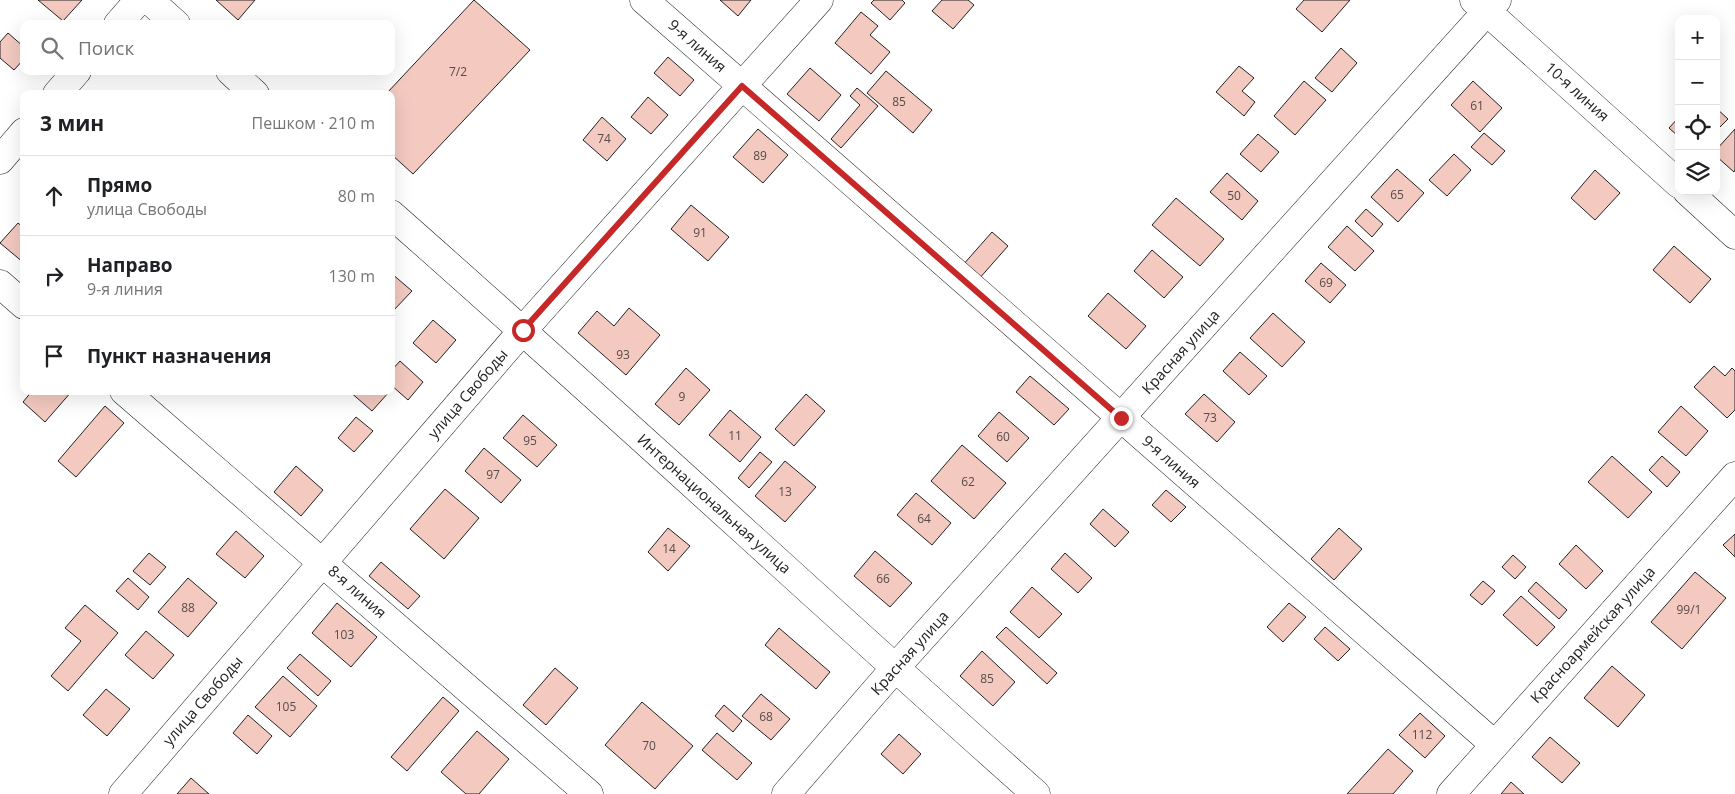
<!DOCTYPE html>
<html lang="ru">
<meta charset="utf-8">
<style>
body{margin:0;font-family:"Open Sans",sans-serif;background:#f2f2f2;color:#202124}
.controls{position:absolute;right:15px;top:15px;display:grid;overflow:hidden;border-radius:10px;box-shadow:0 5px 20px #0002}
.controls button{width:45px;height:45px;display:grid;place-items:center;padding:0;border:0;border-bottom:1px solid #e0e0e0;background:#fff;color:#202124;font:25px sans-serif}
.stop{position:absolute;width:15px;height:15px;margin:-11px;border:4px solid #c62828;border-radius:50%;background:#fff}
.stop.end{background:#c62828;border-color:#fff;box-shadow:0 1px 5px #0008}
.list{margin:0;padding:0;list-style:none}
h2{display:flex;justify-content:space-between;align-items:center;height:65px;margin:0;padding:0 20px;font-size:21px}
h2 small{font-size:16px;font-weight:400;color:#757577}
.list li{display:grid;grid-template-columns:32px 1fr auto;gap:15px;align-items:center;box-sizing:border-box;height:80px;padding:0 20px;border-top:1px solid #e0e0e0}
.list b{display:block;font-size:19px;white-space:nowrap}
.list p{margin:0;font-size:16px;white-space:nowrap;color:#757577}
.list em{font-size:16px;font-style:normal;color:#757577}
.icon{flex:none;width:28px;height:28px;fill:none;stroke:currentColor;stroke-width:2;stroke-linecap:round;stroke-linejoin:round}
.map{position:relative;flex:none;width:1735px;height:794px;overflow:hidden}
.search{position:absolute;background:#fff;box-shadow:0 5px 20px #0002;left:20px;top:20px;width:375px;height:55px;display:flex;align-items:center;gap:12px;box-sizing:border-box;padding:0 18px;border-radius:10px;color:#757577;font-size:19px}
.panel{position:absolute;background:#fff;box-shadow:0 5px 20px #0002;left:20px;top:90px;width:375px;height:305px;border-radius:10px}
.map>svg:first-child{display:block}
.building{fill:#f3c9c0;stroke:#222}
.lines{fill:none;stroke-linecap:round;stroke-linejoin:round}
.minor-casing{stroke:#222;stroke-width:29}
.minor{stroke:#fff;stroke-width:28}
.route{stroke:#c62828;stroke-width:6}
.labels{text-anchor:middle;stroke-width:4;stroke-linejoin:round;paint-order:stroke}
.number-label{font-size:12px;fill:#564c4a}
.street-label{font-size:15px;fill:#222;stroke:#fff}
</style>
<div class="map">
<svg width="1735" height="794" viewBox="0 0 1735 794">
<rect width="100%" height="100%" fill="#fff"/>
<!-- building -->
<path class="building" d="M38,0H82L63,21Z
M216,0H255L238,20Z
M474,0L530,50L413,174L391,154V94H386Z
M720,0H751L738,16Z
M874,0H902L905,3L890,20L871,3Z
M942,0H968L974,5L953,29L932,11Z
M1304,0H1350L1322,32L1296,9Z
M861,12L878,26L870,35L890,52L871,74L835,43Z
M8,33L24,47V59L14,70L0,58V42Z
M1341,48L1357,63L1332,92L1315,78Z
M668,57L694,80L680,96L654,73Z
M1239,66L1254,78L1242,91L1255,102L1244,116L1216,92Z
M810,68L841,95L819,121L787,94Z
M886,71L932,110L913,133L867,93Z
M1304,81L1326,100L1295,135L1274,116Z
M1473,81L1502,108L1480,132L1451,105Z
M857,88L878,106L841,148L831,139L860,105L850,96Z
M648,97L668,115L651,134L631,117Z
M1716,108L1728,119L1716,131Z
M602,117L626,139L607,161L583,140Z
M1679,117V137L1669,128Z
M758,129L788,155L763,183L733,157Z
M1735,129V170L1734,172L1716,156V150Z
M1484,133L1505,151L1492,165L1471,147Z
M1258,134L1279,152L1261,172L1240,154Z
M1454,154L1471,170L1447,196L1429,180Z
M1397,169L1424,193L1398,222L1371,197Z
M1595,170L1620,193L1595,220L1571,198Z
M1227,173L1258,201L1242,220L1210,192Z
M1176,198L1224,239L1200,266L1152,225Z
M691,205L729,237L708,261L671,229Z
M1366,209L1383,224L1372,237L1355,221Z
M18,223L24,228V263L0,243Z
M1347,226L1374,251L1355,271L1328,247Z
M992,232L1008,246L978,280L962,266Z
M1674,246L1711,279L1690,303L1653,270Z
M1152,250L1183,277L1164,298L1134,271Z
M1321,263L1346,285L1330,303L1305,281Z
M391,273L412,291L392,312H391Z
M1108,293L1146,326L1126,349L1088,316Z
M629,308L660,335L626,375L578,333L597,311L614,326Z
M1273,313L1305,342L1282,367L1250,338Z
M433,320L456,340L436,363L413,343Z
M1240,352L1267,376L1249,395L1223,371Z
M400,361L423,382L408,400L391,385V371Z
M1714,366L1725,376L1732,368L1735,371V410L1727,418L1694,387Z
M686,368L710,390L679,425L655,404Z
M1030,376L1069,409L1054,425L1016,392Z
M32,391H72L45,422L23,402Z
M349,391H388L389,392L372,411Z
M806,394L825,411L794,446L775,429Z
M1204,394L1235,422L1217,442L1185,414Z
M105,406L124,423L76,477L58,461Z
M1681,406L1708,431L1686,456L1658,432Z
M730,410L761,437L740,462L709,435Z
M999,412L1029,438L1007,462L978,436Z
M523,415L557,445L537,467L503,438Z
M356,417L373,431L354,452L338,438Z
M962,445L1006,483L974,519L931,481Z
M484,448L521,480L501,503L465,471Z
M760,452L772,462L749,488L738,478Z
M1612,456L1652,492L1628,518L1588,482Z
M1662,456L1680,472L1667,487L1649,470Z
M785,461L816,487L785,522L755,496Z
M296,466L323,490L301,516L274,492Z
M445,489L479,518L444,559L410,529Z
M1166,490L1186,507L1171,522L1152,505Z
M916,493L951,523L932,545L897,515Z
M1103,509L1129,532L1115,547L1090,524Z
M668,528L690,546L668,571L648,552Z
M1339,528L1362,549L1334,580L1311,559Z
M236,531L264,556L245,578L216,554Z
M1735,534V557L1723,545Z
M1576,545L1603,571L1586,589L1559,564Z
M875,551L912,583L890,607L854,576Z
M149,553L166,567L150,585L133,571Z
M1065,553L1092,578L1078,593L1051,569Z
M1513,555L1526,567L1515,579L1502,567Z
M381,562L420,596L408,609L369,576Z
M1695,572L1726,598L1682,649L1651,622Z
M128,578L149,597L138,610L116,591Z
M188,578L217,603L188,637L158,612Z
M1483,581L1495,591L1482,605L1470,595Z
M1536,582L1567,610L1559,619L1528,591Z
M1032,587L1062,614L1039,638L1010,612Z
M1521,596L1555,627L1537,646L1503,615Z
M337,603L377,637L351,667L312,633Z
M1289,603L1306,617L1283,642L1267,627Z
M85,605L118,633L68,691L51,676L81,641L65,628Z
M1006,627L1057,673L1047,684L996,637Z
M1325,627L1350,649L1338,661L1314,639Z
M779,628L830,672L816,689L765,645Z
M146,631L174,655L153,679L125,655Z
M982,651L1015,682L993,706L960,676Z
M300,654L331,681L318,696L287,668Z
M1612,666L1645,695L1618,727L1584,698Z
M555,668L578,688L546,725L523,705Z
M283,676L317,706L290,737L255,707Z
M106,689L130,709L107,736L83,715Z
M761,694L790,719L771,740L742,716Z
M443,697L459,711L407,771L391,757Z
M642,702L693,746L655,789L605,745Z
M724,705L742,721L733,732L715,716Z
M1420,713L1445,736L1425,758L1399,735Z
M248,715L272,736L257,754L233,733Z
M477,731L509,759L479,794H466L441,772Z
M717,733L752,763L737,780L702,750Z
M899,734L921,754L903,774L881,754Z
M1550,737L1580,763L1562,783L1532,757Z
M1388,749L1413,771L1393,794H1347Z
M191,778L209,794H177Z
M1511,782L1524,794H1501Z"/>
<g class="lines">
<defs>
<path id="minor" d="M149,0L176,24
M644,0L1495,745
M1474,0L1679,184
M118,24L139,0
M230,71L255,94
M57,94L77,71
M0,160L24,132
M1687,191L1735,235
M391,214C608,405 820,602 1036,794
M0,284L24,305
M124,391L589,794
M123,794L523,330L819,0
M786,794L895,668L1497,0
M1451,794L1735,476"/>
</defs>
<!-- minor casing -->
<use href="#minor" class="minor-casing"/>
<!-- minor -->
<use href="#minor" class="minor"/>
</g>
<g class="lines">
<!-- route -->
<path class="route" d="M523,330L742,86L1121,418"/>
</g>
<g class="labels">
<!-- number labels -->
<g class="number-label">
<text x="458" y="76">7/2</text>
<text x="899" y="106">85</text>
<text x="1477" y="110">61</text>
<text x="604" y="143">74</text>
<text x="760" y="160">89</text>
<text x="1397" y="199">65</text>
<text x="1234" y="200">50</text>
<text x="700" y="237">91</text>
<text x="1326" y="287">69</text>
<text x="623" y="359">93</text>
<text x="682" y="401">9</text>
<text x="1210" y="422">73</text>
<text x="735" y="440">11</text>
<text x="1003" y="441">60</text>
<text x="530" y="445">95</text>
<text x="493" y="479">97</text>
<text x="968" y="486">62</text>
<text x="785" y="496">13</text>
<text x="924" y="523">64</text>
<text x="669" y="553">14</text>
<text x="883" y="583">66</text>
<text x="188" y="612">88</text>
<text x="1689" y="614">99/1</text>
<text x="344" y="639">103</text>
<text x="987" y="683">85</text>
<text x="286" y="711">105</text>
<text x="766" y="721">68</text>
<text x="1422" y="739">112</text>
<text x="649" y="750">70</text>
</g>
<!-- street labels -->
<g class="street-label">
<text transform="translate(697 46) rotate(41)" y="5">9-я линия</text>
<text transform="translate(1577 92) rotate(42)" y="5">10-я линия</text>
<text transform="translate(1181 352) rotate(-48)" y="5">Красная улица</text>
<text transform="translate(468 394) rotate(-49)" y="5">улица Свободы</text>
<text transform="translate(1171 462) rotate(41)" y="5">9-я линия</text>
<text transform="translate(714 504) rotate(42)" y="5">Интернациональная улица</text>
<text transform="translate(357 592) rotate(41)" y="5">8-я линия</text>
<text transform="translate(1593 635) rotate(-48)" y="5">Красноармейская улица</text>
<text transform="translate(910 653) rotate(-48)" y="5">Красная улица</text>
<text transform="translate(203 701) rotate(-49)" y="5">улица Свободы</text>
</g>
</g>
</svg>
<div class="controls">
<button>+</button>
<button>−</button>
<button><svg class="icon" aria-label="locate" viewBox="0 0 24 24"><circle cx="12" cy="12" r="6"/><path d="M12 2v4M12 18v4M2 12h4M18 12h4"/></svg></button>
<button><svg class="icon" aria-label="layers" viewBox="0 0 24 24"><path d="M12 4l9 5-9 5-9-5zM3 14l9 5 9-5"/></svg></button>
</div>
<div class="stop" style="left:523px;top:330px"></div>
<div class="stop end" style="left:1121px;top:418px"></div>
<div class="search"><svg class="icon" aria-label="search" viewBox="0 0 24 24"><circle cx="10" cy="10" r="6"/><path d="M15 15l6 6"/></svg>Поиск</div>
<section class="panel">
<h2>3 мин<small>Пешком · 210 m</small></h2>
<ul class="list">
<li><svg class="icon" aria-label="ahead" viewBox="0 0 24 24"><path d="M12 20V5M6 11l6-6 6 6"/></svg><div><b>Прямо</b><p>улица Свободы</p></div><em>80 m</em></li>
<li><svg class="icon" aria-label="right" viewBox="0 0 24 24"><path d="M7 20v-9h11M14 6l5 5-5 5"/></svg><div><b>Направо</b><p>9-я линия</p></div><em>130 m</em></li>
<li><svg class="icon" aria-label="arrive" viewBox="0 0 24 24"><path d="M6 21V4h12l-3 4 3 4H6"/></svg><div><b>Пункт назначения</b></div></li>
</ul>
</section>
</div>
